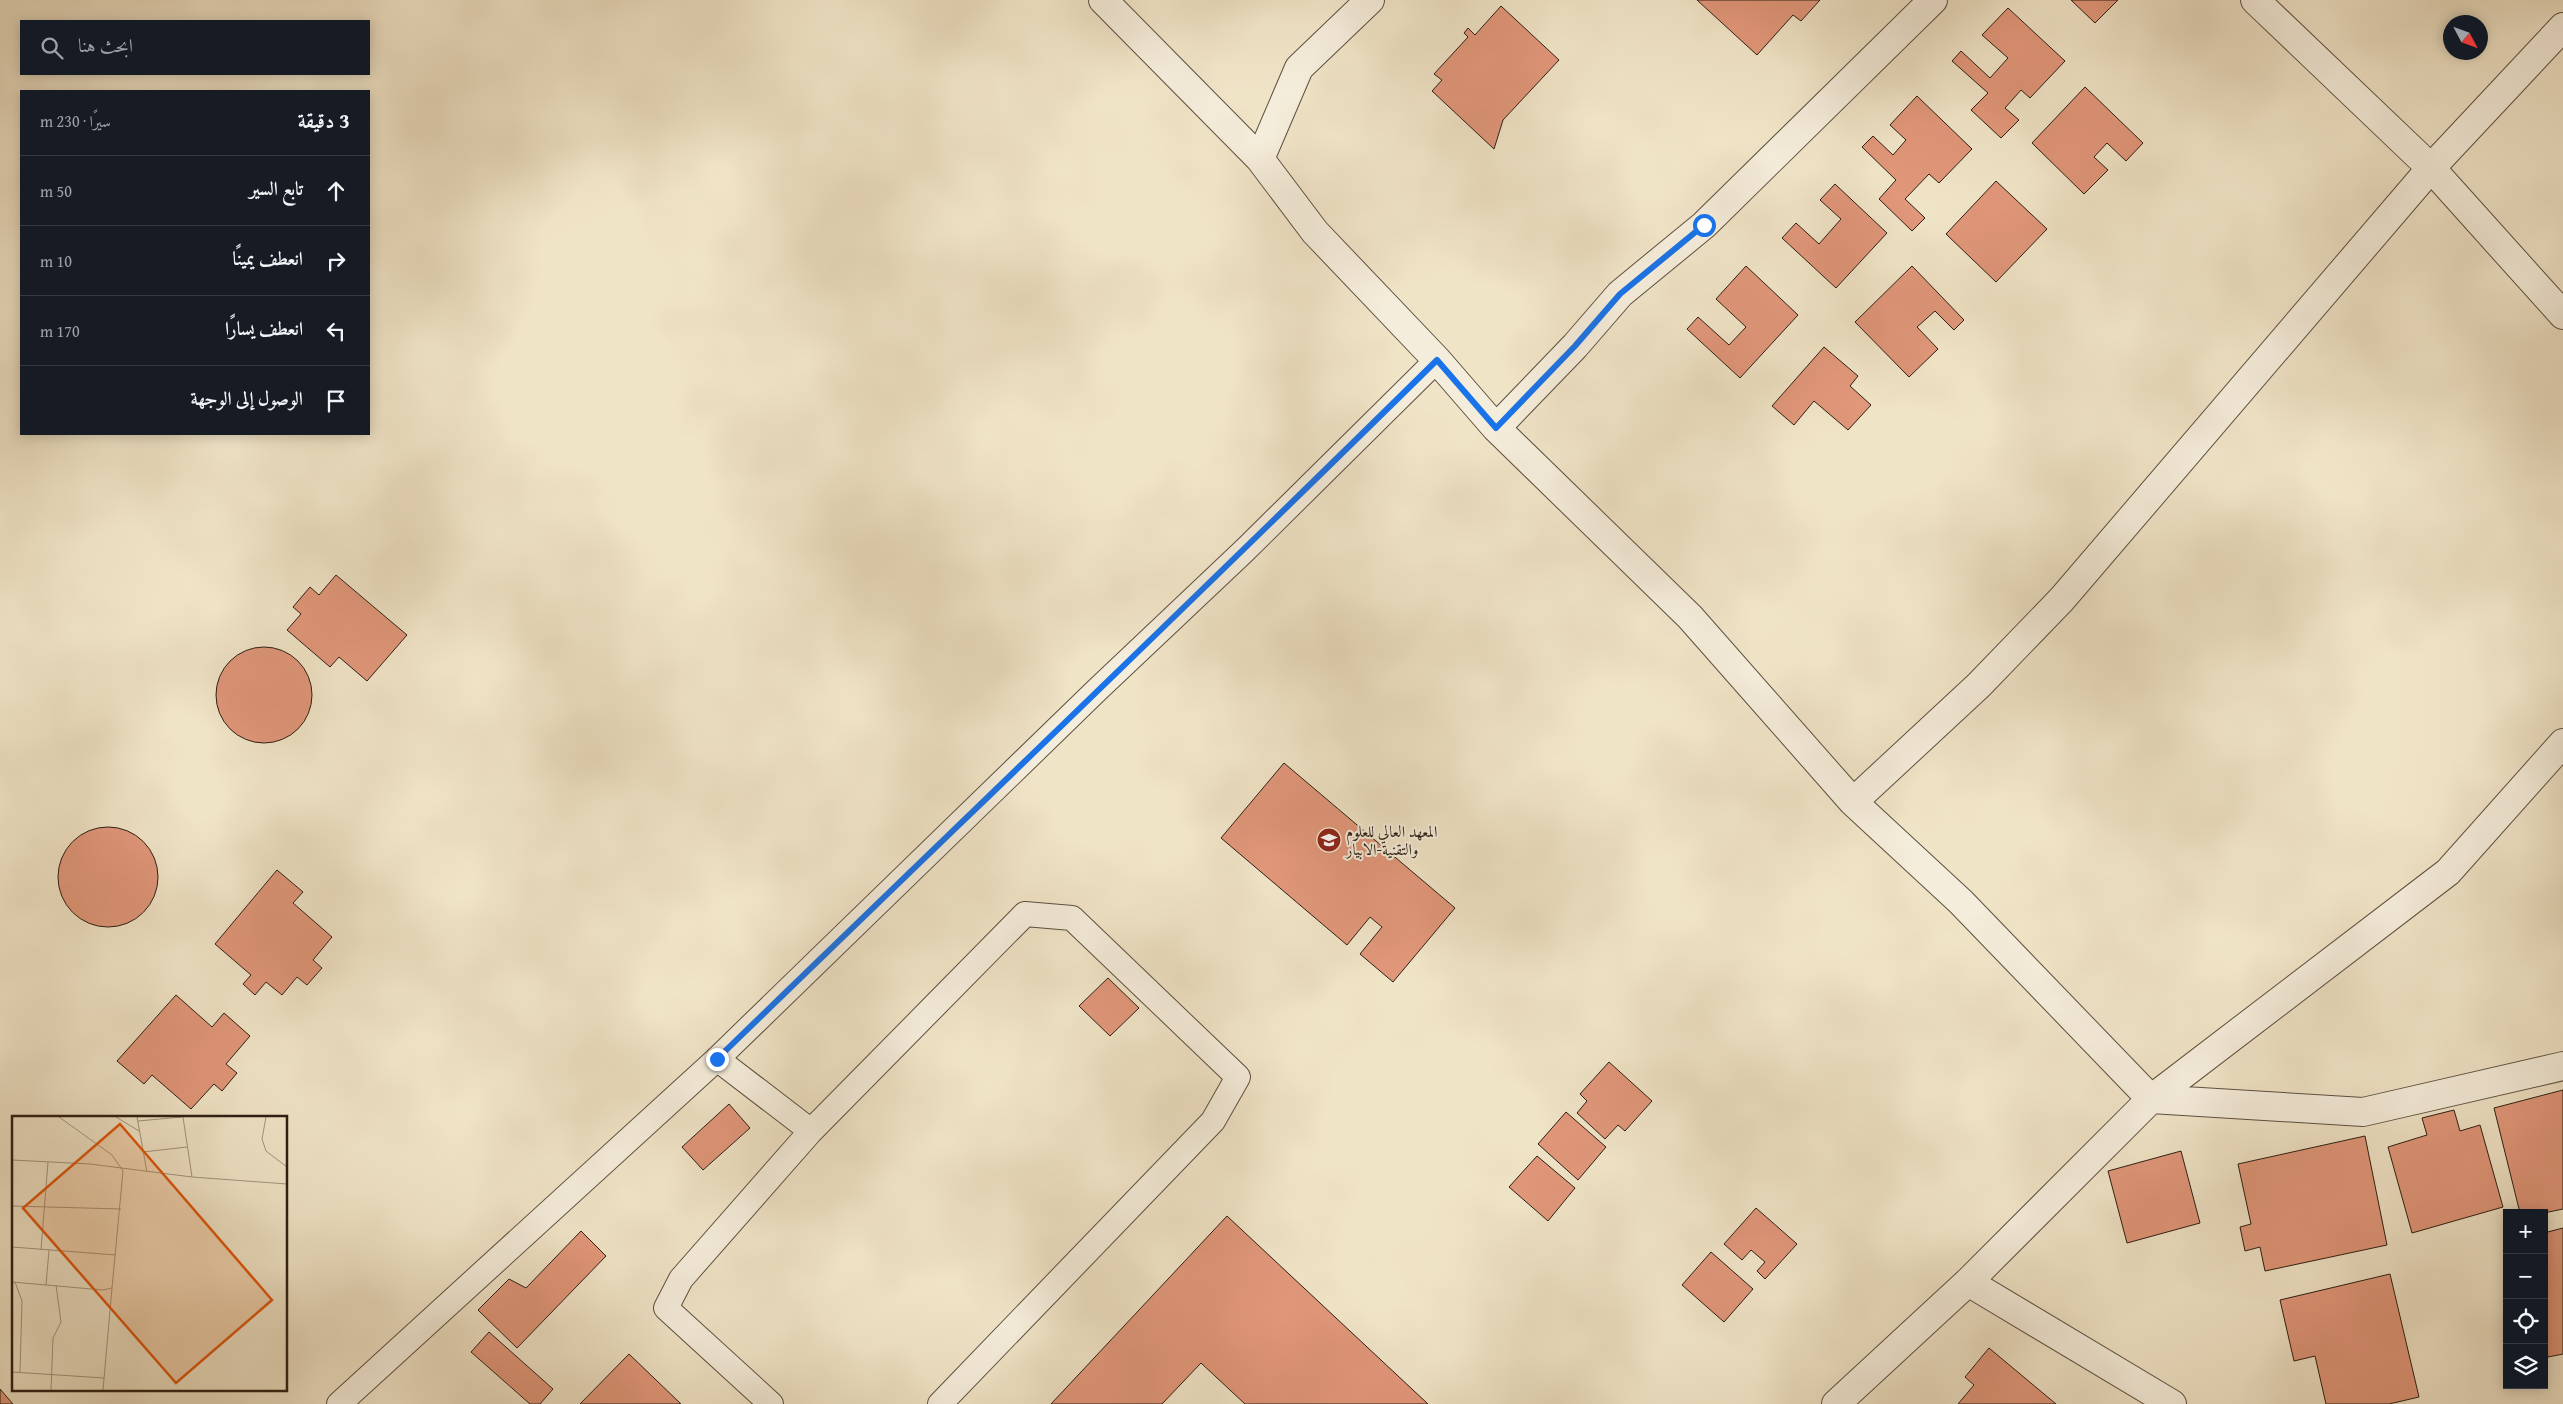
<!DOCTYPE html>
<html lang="ar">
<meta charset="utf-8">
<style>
body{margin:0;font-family:"Gentium Book Plus",Amiri,serif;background:#20242c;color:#f1f3f6;direction:rtl}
.controls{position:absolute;right:15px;bottom:15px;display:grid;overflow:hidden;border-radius:0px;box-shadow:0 2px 12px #0003}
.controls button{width:45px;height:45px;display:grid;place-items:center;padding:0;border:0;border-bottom:1px solid #363941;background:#171b24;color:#f1f3f6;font:25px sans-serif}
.compass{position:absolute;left:2443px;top:15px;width:45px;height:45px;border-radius:50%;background:#171b24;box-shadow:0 2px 12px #0003;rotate:131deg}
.stop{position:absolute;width:15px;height:15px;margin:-11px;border:4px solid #1a73e8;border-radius:50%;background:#fff}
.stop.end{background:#1a73e8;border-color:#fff;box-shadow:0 1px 5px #0008}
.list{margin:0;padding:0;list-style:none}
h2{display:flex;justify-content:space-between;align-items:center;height:65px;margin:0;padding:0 20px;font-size:21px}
h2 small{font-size:16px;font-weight:400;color:#9ea1a6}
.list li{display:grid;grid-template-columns:32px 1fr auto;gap:15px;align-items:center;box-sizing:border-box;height:70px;padding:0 20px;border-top:1px solid #363941}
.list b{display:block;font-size:19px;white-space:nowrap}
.list em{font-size:16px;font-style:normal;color:#9ea1a6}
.icon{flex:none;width:28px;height:28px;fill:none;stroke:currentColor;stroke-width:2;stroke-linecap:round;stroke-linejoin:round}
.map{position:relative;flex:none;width:2563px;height:1404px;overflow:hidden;direction:ltr}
.search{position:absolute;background:#171b24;box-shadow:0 2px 12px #0003;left:20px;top:20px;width:350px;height:55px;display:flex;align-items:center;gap:12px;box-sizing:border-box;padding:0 18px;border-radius:0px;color:#9ea1a6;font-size:19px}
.panel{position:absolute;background:#171b24;box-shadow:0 2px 12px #0003;left:20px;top:90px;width:350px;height:345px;border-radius:0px;direction:rtl}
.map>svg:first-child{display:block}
.building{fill:#e1977a;stroke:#2c1e13}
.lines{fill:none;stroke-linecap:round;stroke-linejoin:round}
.lane-casing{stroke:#5d5040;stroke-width:26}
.street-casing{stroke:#5d5040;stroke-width:30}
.lane{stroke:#f5eddb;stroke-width:24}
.street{stroke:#f5eddb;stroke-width:28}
.route{stroke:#1a73e8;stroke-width:6}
.labels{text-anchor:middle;stroke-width:4;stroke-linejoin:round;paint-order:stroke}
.poi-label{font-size:16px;fill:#2c1e13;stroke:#f5eddb;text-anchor:start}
.inset-road{fill:none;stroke:#a2957f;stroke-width:1}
.view{fill:#df560c;fill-opacity:0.15;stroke:#df560c;stroke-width:2.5}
.inset-edge{fill:none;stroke:#2c1e13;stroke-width:2.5}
</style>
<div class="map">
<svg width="2563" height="1404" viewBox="0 0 2563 1404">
<rect width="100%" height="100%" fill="#f0e4c7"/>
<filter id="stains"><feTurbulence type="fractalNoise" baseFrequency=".004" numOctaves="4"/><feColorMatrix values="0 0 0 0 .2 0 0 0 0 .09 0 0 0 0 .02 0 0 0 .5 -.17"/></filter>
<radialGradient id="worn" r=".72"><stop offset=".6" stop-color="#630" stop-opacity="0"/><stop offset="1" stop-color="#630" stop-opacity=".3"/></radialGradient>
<!-- building -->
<path class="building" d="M1697,0H1820L1801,21L1793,15L1757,55Z
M2071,0H2118L2095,23Z
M1501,6L1559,60L1503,120L1494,149L1432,91L1442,80L1434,74L1468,37L1464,33L1468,28L1475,35Z
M2008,8L2065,61L2030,98L2021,90L2005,108L2019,120L2001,138L1971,110L1988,93L1952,61L1961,51L1990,78L2008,58L1982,35Z
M2085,87L2143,143L2126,161L2107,143L2094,157L2108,170L2084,194L2032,143Z
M1917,96L1972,149L1939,183L1929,174L1905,199L1925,218L1912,231L1879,199L1896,180L1862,147L1873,136L1893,155L1906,140L1890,125Z
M1996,181L2047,229L1996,282L1946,234Z
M1835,184L1887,233L1836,288L1782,238L1796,223L1819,244L1841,219L1820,200Z
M1746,266L1798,315L1740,378L1687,329L1698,317L1729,345L1746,327L1716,299Z
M1912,266L1964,320L1954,330L1935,311L1917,327L1938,349L1909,377L1855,322Z
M1824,347L1858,376L1850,386L1871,405L1848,430L1814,401L1794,425L1772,406Z
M336,575L407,635L367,681L339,657L330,667L287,630L301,614L293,607L310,587L319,595Z
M216 695a48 48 0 1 1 96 0a48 48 0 1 1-96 0Z
M1284,763L1455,908L1393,982L1360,954L1382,927L1370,917L1347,945L1221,838Z
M58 877a50 50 0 1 1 100 0a50 50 0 1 1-100 0Z
M277,870L303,892L293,903L332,937L313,960L322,968L307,985L297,977L282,995L266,982L255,995L243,984L251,975L215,944Z
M1108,978L1139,1008L1110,1036L1079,1006Z
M176,995L212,1027L224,1013L250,1036L226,1064L237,1073L222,1091L214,1084L191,1109L152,1075L144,1084L117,1061Z
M1609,1062L1652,1101L1625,1131L1618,1125L1605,1139L1577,1113L1587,1101L1580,1094Z
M2563,1090V1209L2544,1213H2520L2494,1108Z
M729,1104L750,1128L703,1170L682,1147Z
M2454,1110L2460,1131L2480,1125L2503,1207L2412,1233L2388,1147L2427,1135L2422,1118Z
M1566,1112L1606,1147L1578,1180L1538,1144Z
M2365,1136L2387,1245L2265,1271L2260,1247L2245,1251L2240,1227L2251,1224L2238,1164Z
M2181,1151L2200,1223L2127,1243L2108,1171Z
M1537,1156L1575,1188L1548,1221L1509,1187Z
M1756,1208L1797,1244L1765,1279L1757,1271L1765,1262L1751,1250L1742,1260L1724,1244Z
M1227,1216L1428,1404H1245L1201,1363L1162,1404H1051Z
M2563,1228V1354L2548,1357L2544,1340V1233Z
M581,1231L606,1256L517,1348L478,1310L509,1279L526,1288Z
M1711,1252L1753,1289L1724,1322L1682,1285Z
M2390,1274L2419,1397L2389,1404H2326L2315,1356L2294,1361L2280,1300Z
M489,1332L553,1389L540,1404H530L471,1352Z
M1989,1348L2056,1404H1958L1974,1385L1965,1377Z
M629,1354L681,1404H580Z
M0,1389L13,1404H0Z"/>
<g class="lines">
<defs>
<path id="lane" d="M717,1059L811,1131
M339,1404L717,1059L1097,690L1245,550L1437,360
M771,1404L666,1308L681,1279L811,1131L1025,914L1072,918L1238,1077L1213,1121L940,1404"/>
<path id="street" d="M1103,0L1260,159
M1370,0L1299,68L1260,159L1315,232L1437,360L1496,428L1690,617L1853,802L1961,902L2151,1099L2363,1112L2563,1066
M2255,0L2431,168L2563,315
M1496,428L1575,346L1620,294L1704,225L1933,0
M1853,802L1979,685L2062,599L2431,168L2563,27
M1968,1282L2172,1404
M1836,1404L1968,1282L2151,1099L2448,872L2563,743"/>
</defs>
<!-- lane casing -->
<use href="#lane" class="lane-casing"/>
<!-- street casing -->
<use href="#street" class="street-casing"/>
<!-- lane -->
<use href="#lane" class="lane"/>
<!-- street -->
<use href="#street" class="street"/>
</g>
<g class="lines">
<!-- route -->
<path class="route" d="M717,1059C957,826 1199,595 1437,360L1496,428L1575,346L1620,294L1704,225"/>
</g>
<!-- icons -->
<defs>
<symbol id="university-disc" viewBox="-11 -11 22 22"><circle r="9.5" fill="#8f2418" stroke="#f5eddb"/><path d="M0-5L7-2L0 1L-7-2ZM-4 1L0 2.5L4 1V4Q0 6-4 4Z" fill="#fff"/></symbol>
</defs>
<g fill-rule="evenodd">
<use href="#university-disc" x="1315" y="826" width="28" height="28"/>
</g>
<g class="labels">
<!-- poi labels -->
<g class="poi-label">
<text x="1346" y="837">المعهد العالي للعلوم<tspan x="1346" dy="18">والتقنية-الابيار</tspan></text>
</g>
</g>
<!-- overview -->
<g transform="translate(12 1116)">
<rect width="275" height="275" fill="#f0e4c7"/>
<path class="inset-road" d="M104,1L127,15M125,1L135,56M171,1L180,61L275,68M254,1L250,23L254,35L275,51M126,5L170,1M131,36L175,31M0,44L78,48L180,61M0,90L109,93M0,131L104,139M29,134L36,46M0,166L91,174L100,172L111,55L100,39L47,1M3,166L10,185L8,256M34,169L37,134M0,256L92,262M39,274L41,222L49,206L44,169M91,274L100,172"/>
<path class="view" d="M108,8L260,184L164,267L11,92Z"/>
<rect width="275" height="275" class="inset-edge"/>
</g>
<rect width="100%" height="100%" filter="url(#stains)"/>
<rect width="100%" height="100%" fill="url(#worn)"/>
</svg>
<div class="controls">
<button>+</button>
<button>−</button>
<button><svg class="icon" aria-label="locate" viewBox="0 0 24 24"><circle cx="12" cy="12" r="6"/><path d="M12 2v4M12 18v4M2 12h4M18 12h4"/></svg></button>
<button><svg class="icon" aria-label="layers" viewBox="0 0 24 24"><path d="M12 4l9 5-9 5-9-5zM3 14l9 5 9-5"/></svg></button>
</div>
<svg class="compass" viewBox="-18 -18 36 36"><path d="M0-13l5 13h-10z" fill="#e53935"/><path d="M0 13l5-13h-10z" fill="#9ea1a6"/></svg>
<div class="stop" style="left:1704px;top:225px"></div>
<div class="stop end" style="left:717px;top:1059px"></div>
<div class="search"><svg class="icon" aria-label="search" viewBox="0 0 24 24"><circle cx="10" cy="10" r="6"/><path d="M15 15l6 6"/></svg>ابحث هنا</div>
<section class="panel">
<h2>3 دقيقة<small>سيرًا · 230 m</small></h2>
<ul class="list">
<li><svg class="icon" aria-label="ahead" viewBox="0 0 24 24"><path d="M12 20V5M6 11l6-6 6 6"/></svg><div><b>تابع السير</b></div><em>50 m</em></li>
<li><svg class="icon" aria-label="right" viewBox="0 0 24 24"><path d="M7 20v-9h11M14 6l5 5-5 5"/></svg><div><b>انعطف يمينًا</b></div><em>10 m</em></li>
<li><svg class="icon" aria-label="left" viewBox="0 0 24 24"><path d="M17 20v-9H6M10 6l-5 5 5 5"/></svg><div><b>انعطف يسارًا</b></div><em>170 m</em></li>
<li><svg class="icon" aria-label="arrive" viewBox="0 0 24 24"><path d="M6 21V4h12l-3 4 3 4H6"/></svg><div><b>الوصول إلى الوجهة</b></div></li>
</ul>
</section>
</div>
